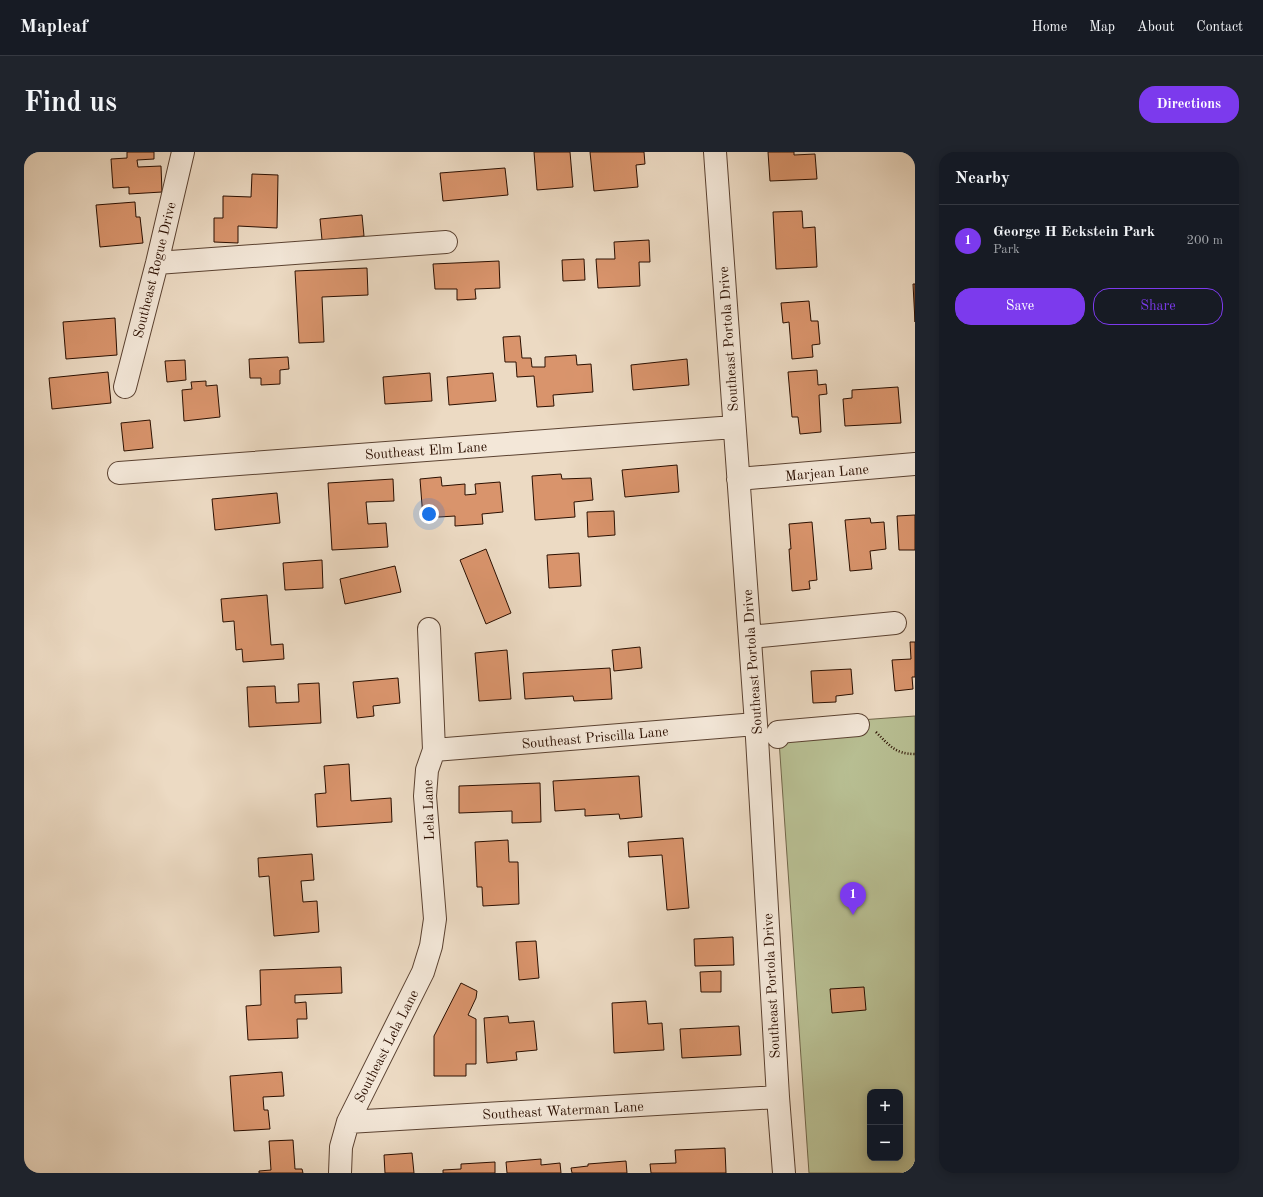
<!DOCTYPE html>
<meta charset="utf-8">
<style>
body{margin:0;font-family:"Old Standard TT",serif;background:#20242c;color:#f1f3f6}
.controls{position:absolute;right:12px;bottom:12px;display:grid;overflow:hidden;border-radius:8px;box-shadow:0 2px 10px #0003}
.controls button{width:36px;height:36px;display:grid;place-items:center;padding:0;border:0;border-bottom:1px solid #363941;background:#171b24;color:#f1f3f6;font:20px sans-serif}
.you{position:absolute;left:405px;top:362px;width:14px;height:14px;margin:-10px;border:3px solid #fff;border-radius:50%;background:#1a73e8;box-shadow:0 0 0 6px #1a73e833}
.badge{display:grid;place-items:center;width:26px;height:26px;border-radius:50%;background:#7c3aed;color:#fff;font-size:13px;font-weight:700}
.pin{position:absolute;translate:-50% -33px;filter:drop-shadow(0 1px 2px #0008)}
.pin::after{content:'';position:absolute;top:21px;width:14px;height:12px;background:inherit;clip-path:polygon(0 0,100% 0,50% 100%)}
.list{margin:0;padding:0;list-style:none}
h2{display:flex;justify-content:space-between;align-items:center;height:52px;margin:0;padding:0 16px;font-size:17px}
h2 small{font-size:13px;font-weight:400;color:#9ea1a6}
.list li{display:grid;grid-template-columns:26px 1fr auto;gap:12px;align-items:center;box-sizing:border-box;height:72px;padding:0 16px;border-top:1px solid #363941}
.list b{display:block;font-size:15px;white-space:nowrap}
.list p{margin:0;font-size:13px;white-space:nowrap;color:#9ea1a6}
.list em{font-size:13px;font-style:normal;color:#9ea1a6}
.actions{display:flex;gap:8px;padding:12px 16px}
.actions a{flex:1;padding:9px 0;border:1px solid #7c3aed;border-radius:16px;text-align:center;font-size:14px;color:#7c3aed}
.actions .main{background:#7c3aed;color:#fff}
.map{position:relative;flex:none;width:891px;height:1021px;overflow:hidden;border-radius:16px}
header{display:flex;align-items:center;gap:24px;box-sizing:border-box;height:56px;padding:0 20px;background:#171b24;border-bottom:1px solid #363941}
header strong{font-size:19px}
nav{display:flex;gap:22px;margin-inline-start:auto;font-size:14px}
.intro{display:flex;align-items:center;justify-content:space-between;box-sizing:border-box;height:96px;padding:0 24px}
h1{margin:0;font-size:28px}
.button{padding:10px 18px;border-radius:16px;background:#7c3aed;color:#fff;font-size:14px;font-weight:700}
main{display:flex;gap:24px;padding:0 24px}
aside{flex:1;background:#171b24;border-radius:16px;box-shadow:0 2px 10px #0003}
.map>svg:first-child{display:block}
.green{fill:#b8bf93;stroke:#72674a;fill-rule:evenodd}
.building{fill:#d9946c;stroke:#2b0f00}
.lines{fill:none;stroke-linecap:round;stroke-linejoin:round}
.minor-casing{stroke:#5b4231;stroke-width:24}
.path{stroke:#2b0f00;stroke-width:2.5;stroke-dasharray:1 2;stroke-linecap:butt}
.minor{stroke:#f3e7d8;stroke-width:22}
.labels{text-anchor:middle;stroke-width:3;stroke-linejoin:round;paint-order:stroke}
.street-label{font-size:14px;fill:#2b0f00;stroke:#f3e7d8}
</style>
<header>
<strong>Mapleaf</strong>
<nav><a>Home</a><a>Map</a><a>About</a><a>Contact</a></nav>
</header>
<div class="intro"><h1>Find us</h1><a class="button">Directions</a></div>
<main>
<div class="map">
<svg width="891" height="1021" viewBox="0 0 891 1021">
<rect width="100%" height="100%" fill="#ecdac3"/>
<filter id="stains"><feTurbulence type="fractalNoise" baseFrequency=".005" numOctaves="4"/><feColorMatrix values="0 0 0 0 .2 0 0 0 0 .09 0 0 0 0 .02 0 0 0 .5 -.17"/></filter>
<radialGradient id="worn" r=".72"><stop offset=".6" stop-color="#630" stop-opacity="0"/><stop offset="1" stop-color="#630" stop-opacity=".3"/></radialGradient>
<!-- green -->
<path class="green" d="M891,564V1021H785L754,574ZM846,940H876V1006H846Z"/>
<!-- building -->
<path class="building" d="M103,0H130V7L113,8L114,15L137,14L138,40L105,42V35L89,36L87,7L103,6Z
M510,0H546L549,35L513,38Z
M566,0H620L621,12L612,13L614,35L570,39Z
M744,0H770V3L791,2L793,27L746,29Z
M481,16L484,43L419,49L416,21Z
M228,22L254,23L253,76L214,74V91L190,90V66H199V44L227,45Z
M111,50L112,65H116L119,91L76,95L72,53Z
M778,59L779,76L791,75L793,115L752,117L749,60Z
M338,63L340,84L298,88L296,67Z
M625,88L626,110H615L616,134L574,136L572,107H591L590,90Z
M560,107L561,128L539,129L538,108Z
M475,109L476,136L451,137L452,147L433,148V137H411L409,112Z
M343,116L344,143L298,145L300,190L275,191L271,119Z
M889,132H891V170Z
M785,149L787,169H794L796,192L788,193L789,205L768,207L765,170L759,171L757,151Z
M91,166L93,203L42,207L39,170Z
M496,184L498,206H507L508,215H521V205L552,203L553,213L567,212L569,240L529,243L530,254L513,255L510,224L493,225L492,210H481L479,185Z
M264,205L265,217L256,218V232L237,233V226H226L225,207Z
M663,207L665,233L609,238L607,213Z
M161,208L162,228L143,230L141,209Z
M793,218L794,233L802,232L803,242L795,243L797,280L776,282L774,265H768L764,220Z
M84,220L87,251L28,257L25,226Z
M406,221L408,249L361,252L359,225Z
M469,221L472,249L425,253L423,225Z
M182,229V234L193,233L196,265L160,269L158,238L168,237L167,230Z
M874,235L877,271L821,274L819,247L828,246V238Z
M126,268L129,296L100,299L97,271Z
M653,313L655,340L601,345L598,318Z
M537,322L538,327L567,326L569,348L550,350L551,365L511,368L508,324Z
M417,325L418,334L441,332V343L452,342L451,332L476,330L479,360L458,362L459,372L431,374V364L399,366L396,327Z
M369,327L370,349L342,350L344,372L362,371L364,395L308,398L304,331Z
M253,341L256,371L191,378L188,347Z
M590,359L591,383L564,385L563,360Z
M891,363V398H875L873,364Z
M846,366L847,371L860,370L862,397L846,399L848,417L826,419L821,368Z
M788,370L793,428L785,429L786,437L768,439L765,397H767L765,372Z
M462,397L487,461L462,472L436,408Z
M555,401L557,434L525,436L523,403Z
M298,408L299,436L261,438L259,411Z
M371,414L377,440L321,452L316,427Z
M243,443L247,493L259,492L260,507L219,510L218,497L212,498L210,469L199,470L197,447Z
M886,490H891V525H888L889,537L871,539L868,508L887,507Z
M616,495L618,516L590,519L588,498Z
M483,498L487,547L455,549L451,501Z
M586,516L588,547L550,549L549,544L501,547L499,521Z
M827,517L829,542L812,544V550L789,551L787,519Z
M374,526L376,551L349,554L350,564L333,566L329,530Z
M295,531L297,571L225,575L223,535L251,534L252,551L275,550L274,532Z
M325,612L327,649L367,646L368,670L293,675L291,642L302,641L300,614Z
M615,624L618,665L596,667L595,662L561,664V657L531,659L529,629Z
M516,631L517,670L488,671V659L435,661V634Z
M659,686L665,756L643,758L638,703L605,705L604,690Z
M484,688L485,710H494L495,752L459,754L458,735H453L451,690Z
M288,702L290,728L277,729L279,750L293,749L295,780L250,784L245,724L235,725L234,706Z
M709,785L710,813L671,814L670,787Z
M512,789L515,826L495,828L492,790Z
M317,815L318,841L271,843V851L282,850L283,867H273L274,886L224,888L222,854L237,853L236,818Z
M697,819V840H677L676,820Z
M437,831L453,839L452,846L444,863L452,867V912H442V924H410V884Z
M840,835L842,858L808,861L806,837Z
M622,849L624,872L638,871L640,898L590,901L588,851Z
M484,864L485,871L510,869L513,898L492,900L493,908L463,911L460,866Z
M715,874L717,903L658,906L656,877Z
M258,920L260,944L239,945L240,958H244L246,977L210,979L206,924Z
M269,988L271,1017H278L279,1021H235V1019L247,1018L245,989Z
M701,996L702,1021H627L626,1012L652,1011L651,998Z
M388,1001L390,1021H361L360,1003Z
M517,1007V1013L536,1011L537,1021H483L482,1010Z
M602,1009L603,1021H548L547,1016L564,1014V1012Z
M471,1010V1021H419V1018L437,1017V1012Z"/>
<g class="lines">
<defs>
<path id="minor" d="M691,0L733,586L754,945L760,1021
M133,111L422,90
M101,235L133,111L159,0
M95,321L710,275
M714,327L891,312
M726,485L871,471
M754,585V580L834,573
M410,598L732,572
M324,970L754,945
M316,1021L317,995L324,970L399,820L407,794L411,767L401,644L403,618L410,598L405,477"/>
</defs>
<!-- minor casing -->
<use href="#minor" class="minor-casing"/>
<!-- path -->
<path class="path" d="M852,580C865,593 871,602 891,602"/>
<!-- minor -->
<use href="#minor" class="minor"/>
</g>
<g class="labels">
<!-- street labels -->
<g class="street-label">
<text transform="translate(130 118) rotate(-76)" y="5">Southeast Rogue Drive</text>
<text transform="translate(704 187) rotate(-94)" y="5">Southeast Portola Drive</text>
<text transform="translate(402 298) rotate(-4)" y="5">Southeast Elm Lane</text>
<text transform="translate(803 320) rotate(-5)" y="5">Marjean Lane</text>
<text transform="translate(728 510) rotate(-94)" y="5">Southeast Portola Drive</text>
<text transform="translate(571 585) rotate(-5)" y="5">Southeast Priscilla Lane</text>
<text transform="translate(404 658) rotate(-92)" y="5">Lela Lane</text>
<text transform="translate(747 834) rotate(-93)" y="5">Southeast Portola Drive</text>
<text transform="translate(362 894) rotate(-63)" y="5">Southeast Lela Lane</text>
<text transform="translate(539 958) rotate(-3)" y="5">Southeast Waterman Lane</text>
</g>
</g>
<rect width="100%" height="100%" filter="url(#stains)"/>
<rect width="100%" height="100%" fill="url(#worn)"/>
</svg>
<div class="controls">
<button>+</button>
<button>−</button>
</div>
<div class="you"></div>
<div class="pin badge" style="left:829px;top:763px">1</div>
</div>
<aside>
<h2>Nearby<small></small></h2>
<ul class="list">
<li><span class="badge">1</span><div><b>George H Eckstein Park</b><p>Park</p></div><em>200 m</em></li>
</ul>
<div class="actions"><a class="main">Save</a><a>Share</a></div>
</aside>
</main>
